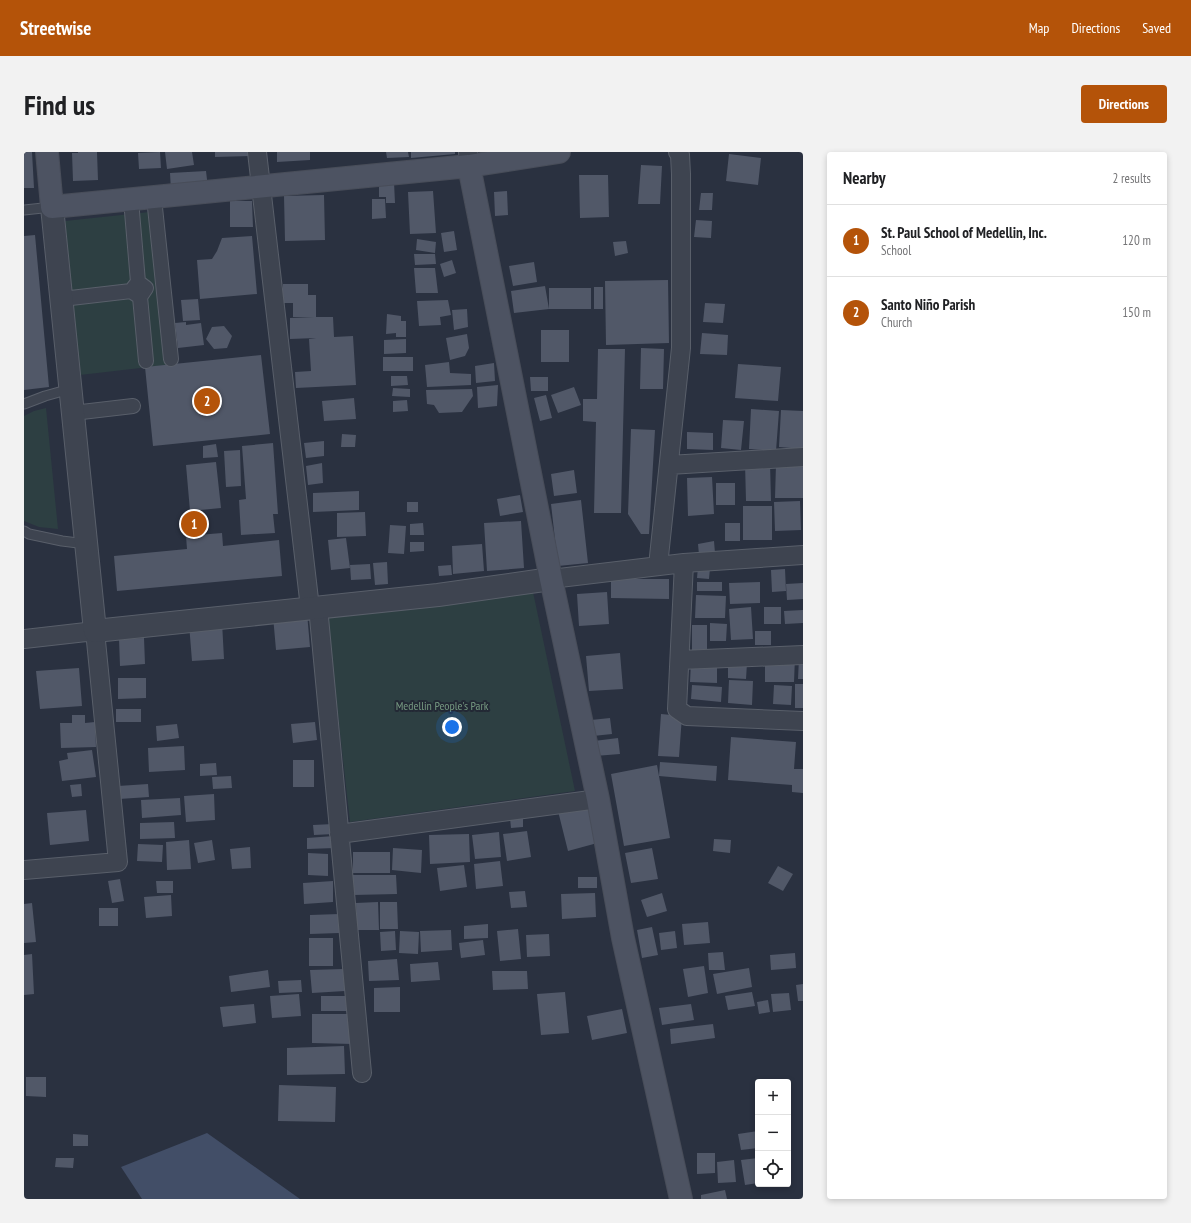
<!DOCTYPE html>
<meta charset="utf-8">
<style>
body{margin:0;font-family:"PT Sans Narrow",sans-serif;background:#f2f2f2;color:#202124}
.controls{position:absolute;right:12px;bottom:12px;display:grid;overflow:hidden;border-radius:4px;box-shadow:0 2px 6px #0003}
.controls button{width:36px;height:36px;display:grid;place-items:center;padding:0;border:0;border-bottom:1px solid #e0e0e0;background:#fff;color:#202124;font:20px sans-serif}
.you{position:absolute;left:428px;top:575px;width:14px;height:14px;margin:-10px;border:3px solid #fff;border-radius:50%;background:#1a73e8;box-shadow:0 0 0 6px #1a73e833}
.badge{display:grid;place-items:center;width:26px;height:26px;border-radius:50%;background:#b45309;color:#fff;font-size:13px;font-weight:700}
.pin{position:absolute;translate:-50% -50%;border:2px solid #fff;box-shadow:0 1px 4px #0006}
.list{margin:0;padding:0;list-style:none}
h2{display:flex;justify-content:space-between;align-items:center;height:52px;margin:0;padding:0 16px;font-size:17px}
h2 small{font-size:13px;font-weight:400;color:#757577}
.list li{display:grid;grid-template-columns:26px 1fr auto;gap:12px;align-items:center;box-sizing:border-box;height:72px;padding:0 16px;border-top:1px solid #e0e0e0}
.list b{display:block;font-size:15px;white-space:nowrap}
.list p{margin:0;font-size:13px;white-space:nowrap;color:#757577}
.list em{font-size:13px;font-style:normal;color:#757577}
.icon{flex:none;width:22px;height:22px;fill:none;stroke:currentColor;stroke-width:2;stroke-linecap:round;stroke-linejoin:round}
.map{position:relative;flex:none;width:779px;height:1047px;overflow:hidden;border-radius:4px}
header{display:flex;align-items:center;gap:24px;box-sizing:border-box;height:56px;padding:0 20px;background:#b45309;color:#fff}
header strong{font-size:19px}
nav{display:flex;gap:22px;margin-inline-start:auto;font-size:14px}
.intro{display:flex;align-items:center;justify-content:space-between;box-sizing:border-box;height:96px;padding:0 24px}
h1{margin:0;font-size:28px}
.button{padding:10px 18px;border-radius:4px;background:#b45309;color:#fff;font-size:14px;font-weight:700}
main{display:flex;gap:24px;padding:0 24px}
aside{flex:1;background:#fff;border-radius:4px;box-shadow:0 2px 6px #0003}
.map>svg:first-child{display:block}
.green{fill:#2d3f42}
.water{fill:#424e67}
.building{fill:#515868}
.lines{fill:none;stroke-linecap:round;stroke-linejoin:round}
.service-casing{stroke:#595f6a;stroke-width:11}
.pedestrian-casing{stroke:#595f6a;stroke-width:16}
.minor-casing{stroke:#595f6a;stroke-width:20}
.tertiary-casing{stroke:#595f6a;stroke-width:24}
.secondary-casing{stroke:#484d59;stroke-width:24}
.service{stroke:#3e4450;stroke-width:9}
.pedestrian{stroke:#3e4450;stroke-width:14}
.minor{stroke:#3e4450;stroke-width:18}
.tertiary{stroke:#3e4450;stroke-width:22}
.secondary{stroke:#4d5362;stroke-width:22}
.labels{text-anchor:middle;stroke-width:4;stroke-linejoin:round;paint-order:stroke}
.park-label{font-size:12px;fill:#759880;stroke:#232935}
</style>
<header>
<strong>Streetwise</strong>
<nav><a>Map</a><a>Directions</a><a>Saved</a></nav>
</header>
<div class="intro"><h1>Find us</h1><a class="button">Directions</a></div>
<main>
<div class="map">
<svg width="779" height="1047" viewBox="0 0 779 1047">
<rect width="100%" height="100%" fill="#2a3140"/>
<!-- green -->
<path class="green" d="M135,59L151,212L56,223L41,69Z
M22,256L34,377L15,375L0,369V264L10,259Z
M509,440L551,639L326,670L303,464Z"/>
<!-- water -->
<path class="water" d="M183,981L276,1047H118L97,1015Z"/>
<!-- building -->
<path class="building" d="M0,0H8L10,36H0Z
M54,0H73L74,28L49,29L48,1H54Z
M136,0L137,16L115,17L114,1Z
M141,0H168L170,13L143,17Z
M191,0H225L226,4L191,5Z
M253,0H286V8L253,10Z
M362,0H384L385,5L363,6Z
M387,0H431V2L387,6Z
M705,2L737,6L734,33L702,29Z
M617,13L638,14L636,52H614Z
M182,19L184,36L147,39L146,21Z
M555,23H584L585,65L556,66Z
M355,30H370L371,51H362V45H355Z
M409,39L412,81L386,82L384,40Z
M483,39L484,63L471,64L470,40Z
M677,41H689L688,58H675Z
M300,43L301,88L261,89L260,44Z
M348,47H361L362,66L348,67Z
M206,49H228L229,75H206Z
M672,68L688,69L687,86L670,85Z
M430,79L433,98L420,100L417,81Z
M11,83L25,235L0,238V84Z
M228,84L233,142L176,147L173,108L188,107L193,99L198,86Z
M393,87L412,90L411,101L392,98Z
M602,89L604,101L591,104L589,90Z
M390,102H411L412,112L391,113Z
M428,108L432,121L420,125L416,112Z
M510,110L513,130L489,134L485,114Z
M390,116H411L414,141H392Z
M644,128L645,191L582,193L581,129Z
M259,132H284V143H292V165H309L310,185L329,184L332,233L272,236L271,220L287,219L285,187L292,186L266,187V166L290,165H269V151H259Z
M521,134L525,157L490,161L487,139Z
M570,135H579V157H570Z
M525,136H567V157H525Z
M174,147L176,168L159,169L157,148Z
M424,148L427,163L416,165L417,173L395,174L393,149Z
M681,151L701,152L699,171L679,170Z
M443,157L444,175L430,178L428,158Z
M363,162L377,164V169H382V185H372V181L362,182Z
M162,170V173L177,171L180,193L154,196L151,171Z
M200,174L208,184L203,196L190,197L182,187L188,175Z
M517,178H545V210H517Z
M678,181L704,183L703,203L676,202Z
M443,182L445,196L441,204L426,208L422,186Z
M382,187V201L360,202V188Z
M617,196L640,197L639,237H616Z
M574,197H601L597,361H570L572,270L559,269V247H573Z
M237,203L246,282L129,294L121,215Z
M359,205H389V219H359Z
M425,210L426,221L447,222V233L403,235L401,213Z
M470,211L471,229L452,231L451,214Z
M714,212L757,215L754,249L711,246Z
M367,224H383L384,233L367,234Z
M506,225H524V239H507Z
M474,233L473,254L454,256L453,235Z
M550,235L557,253L534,261L527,243Z
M369,236L386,237V245L368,244Z
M448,237L449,244L438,260L415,261L410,253L403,252L402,238Z
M522,243L528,266L516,269L510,246Z
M330,246L332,267L300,269L298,249Z
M383,248L384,259L369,260V249Z
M727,257L755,259L752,299L725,297Z
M757,258L779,259V297L755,295Z
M699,268L720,269L717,298L697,296Z
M607,277L631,278L625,382H617L604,362Z
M663,280L689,281V298L663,297Z
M318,282L332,283L331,295H317Z
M300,289V304L282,306L280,291Z
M249,291L254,362H249L251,381L217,383L215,348L222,347L218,294Z
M192,292L194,305L179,306V294Z
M216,298L217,334L202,335L200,299Z
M192,310L197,356L166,359L162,313Z
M746,310L747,349H722L721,311Z
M298,311L299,331L284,333L282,314Z
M752,312H779V346H751Z
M550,318L553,341L530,344L527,322Z
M688,325L690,362L664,364L663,326Z
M692,331H711V353H692Z
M335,339V358L289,360V341Z
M496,343L499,360L476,364L473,347Z
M557,348L564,411L534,414L527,352Z
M776,349L777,378L751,379L750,350Z
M383,350H394V360H383Z
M719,354H748V388H719Z
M341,360L342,384L313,385V361Z
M497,369L500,416L463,419L460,371Z
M399,371L400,383H386V372Z
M701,371H716V389H701Z
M366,373L382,374L380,402L364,401Z
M198,381L199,394L255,388L258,424L93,439L90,404L163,397L162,384Z
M322,386L326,416L307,418L304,388Z
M690,389L691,401L675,403L674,392Z
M386,390H400V399L386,400Z
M458,392L460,419L429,422L428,394Z
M363,410L364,432L351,433L349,411Z
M346,412L347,427L327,428L326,413Z
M427,413L428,423L415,424L414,414Z
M674,415L686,416L685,427L673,426Z
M761,417L762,439L748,440L747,418Z
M587,427H645V447L587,446Z
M673,430H698V439H673Z
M736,430V451L706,452L705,431Z
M779,431V447L763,448L762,432Z
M583,440L585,472L555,474L553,442Z
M672,443L702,444L701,466H671Z
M727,455L729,487L707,488L705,457Z
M740,455H757V472H740Z
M779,458V471L761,472L760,459Z
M283,461L286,495L252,498L249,464Z
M198,470L200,507L168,509L165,472Z
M686,471L703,472L702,489H686Z
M668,473H683V498H668Z
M731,479H747V493H731Z
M120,486L121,512L96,514L95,487Z
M596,501L599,537L565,539L562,504Z
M741,505H771L770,530H741Z
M775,506H779V527H774Z
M667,510L693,511V531L666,530Z
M704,510L723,511L722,527L704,526Z
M55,516L58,554L16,557L12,519Z
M94,526H122V546L94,547Z
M705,528L729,529L728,553L704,551Z
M771,532H779V556H771Z
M668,533L698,535L697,550L667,547Z
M750,533L768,534L767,553L749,552Z
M92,557H117V570H92Z
M637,562L658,564L655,605L634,604Z
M48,563H61V571L71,570L72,595L37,596L36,571H48Z
M586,566L588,582L569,584L567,568Z
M291,570L293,588L269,591L267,572Z
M153,572L155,586L133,589L132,574Z
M707,585L772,590L770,617H779V641L768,640V633L704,628Z
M594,586L596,602L571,604L570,589Z
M160,594L161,618L125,620L124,596Z
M68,598L72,625L38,629L35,609L44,607L43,601Z
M269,608H290V635H269Z
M636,610L693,614L692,629L635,624Z
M192,611L193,623L176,624V612Z
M633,613L646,686L600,694L587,622Z
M207,624L208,636L189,637L188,625Z
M57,632L58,644L48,645L46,633Z
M124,632L125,645L95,647L94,634Z
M190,642L191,668L162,670L160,644Z
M156,646L157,663L118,666L117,648Z
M566,651L577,690L544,699L534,659Z
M62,658L65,689L26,693L23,661Z
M499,665V675L487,676L486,666Z
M150,670L151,686L116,687V671Z
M309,672L310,682L290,683L289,673Z
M503,679L507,705L483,709L479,682Z
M475,680L477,705L451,707L448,683Z
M445,682L446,710L406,712L405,683Z
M310,684L311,696L283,697V686Z
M690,687L707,688L706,701L689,699Z
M165,688L167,717L143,718L142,690Z
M188,688L191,708L174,711L170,691Z
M114,692L139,693L138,710L113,709Z
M226,695L227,716L208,717L206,697Z
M369,696L398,698L397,721L368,718Z
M628,696L634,727L607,731L601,701Z
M329,700H366V721H329Z
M284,701L304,702V724L284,723Z
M476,709L479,734L452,737L450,712Z
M440,713L443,735L416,739L413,716Z
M754,714L769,722L759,739L744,731Z
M329,723H372L373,742L329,743Z
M554,725H573V736H554Z
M96,727L100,749L88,751L84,729Z
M132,729H149V741H133Z
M309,729V750L280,752L279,731Z
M501,739L503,755L487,756L485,740Z
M571,741L572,765L538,767L537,742Z
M638,741L643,759L623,765L617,748Z
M147,743L148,764L122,766L120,745Z
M354,750L355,778H333L332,751Z
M356,750H373L374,777H356Z
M8,751L12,790L0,791V752Z
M75,756H94V774H75Z
M315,762V781L286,782V763Z
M684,770L686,791L660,793L658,772Z
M464,772V786L440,787V774Z
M628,775L634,803L618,806L613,778Z
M494,777L497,807L476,809L473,779Z
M427,778L428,798L397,800L396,779Z
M371,779L372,798L357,799L356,780Z
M376,779L395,780L394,802L375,801Z
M651,779L653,796L637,798L635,781Z
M525,782L526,804L503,805L502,783Z
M285,786H309V814H285Z
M459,788L461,803L437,806L435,791Z
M699,800L701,818H685L684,801Z
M771,801L772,816L747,818L746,803Z
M8,802L10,842L0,843V803Z
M373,807L375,828L345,829L344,809Z
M414,810L416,828L387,830L386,812Z
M680,814L684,841L664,845L659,817Z
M725,816L728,835L693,842L689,822Z
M320,817L321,839L288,841L286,818Z
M244,818L246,835L207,840L205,824Z
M468,819H503L504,837L469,838Z
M277,828L278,840L255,841L254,829Z
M779,832V849H774L772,833Z
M376,835V860H350V836Z
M541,840L545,881L517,883L513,842Z
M728,840L731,854L704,858L701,844Z
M765,841L767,858L749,860L747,842Z
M275,842L277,864L248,866L246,844Z
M297,844H329L330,859H297Z
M744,848L746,860L735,862L733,850Z
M230,852L232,871L199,875L196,855Z
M667,852L670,868L638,873L635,856Z
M598,857L603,881L568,888L563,864Z
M288,862H329V892L288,891Z
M689,872L691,886L647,892L646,877Z
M320,894L321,922L263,923V896Z
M2,925H22V945L2,944Z
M255,933L312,935L311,970L254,969Z
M734,979V996L717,998L714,982Z
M49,982L64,983V994H49Z
M673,1001H691V1021L673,1022Z
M32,1006H50L49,1016L31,1015Z
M734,1006V1031L721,1033L717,1008Z
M710,1008L712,1030L694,1031L693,1010Z
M701,1038L703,1047H677V1043Z"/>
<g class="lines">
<defs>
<path id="service" d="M0,58L28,55
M0,252L21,244L46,237
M0,379L5,382L38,389L62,392"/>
<path id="pedestrian" d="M130,46L147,207
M107,48L114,130L107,139L116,145L122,136L114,130
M116,145L122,209
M38,147L107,139
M49,261L109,254"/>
<path id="minor" d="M233,0L286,456
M444,0L445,14
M645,313L779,305
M660,411L653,557L663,564L779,569
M634,414L657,196V22L656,3L654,0
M527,427L660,411L779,403
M294,455L338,921
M0,487L71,479L94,710L0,718
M656,508L779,503
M315,682L574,647"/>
<path id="tertiary" d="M28,55L71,479L414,443L527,427"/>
<path id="secondary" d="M23,0L28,55L445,14L535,0
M445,14L527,427L574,647L599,786L657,1047"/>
</defs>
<!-- service casing -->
<use href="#service" class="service-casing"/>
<!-- pedestrian casing -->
<use href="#pedestrian" class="pedestrian-casing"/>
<!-- minor casing -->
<use href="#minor" class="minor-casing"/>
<!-- tertiary casing -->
<use href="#tertiary" class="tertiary-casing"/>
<!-- secondary casing -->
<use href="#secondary" class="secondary-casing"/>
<!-- service -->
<use href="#service" class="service"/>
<!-- pedestrian -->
<use href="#pedestrian" class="pedestrian"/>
<!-- minor -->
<use href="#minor" class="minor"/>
<!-- tertiary -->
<use href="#tertiary" class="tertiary"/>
<!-- secondary -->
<use href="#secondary" class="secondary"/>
</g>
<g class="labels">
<!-- park labels -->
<g class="park-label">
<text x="418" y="558">Medellin People's Park</text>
</g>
</g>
</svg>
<div class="controls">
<button>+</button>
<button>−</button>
<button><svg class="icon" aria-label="locate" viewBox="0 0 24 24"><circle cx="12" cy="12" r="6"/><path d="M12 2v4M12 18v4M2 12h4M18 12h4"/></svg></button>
</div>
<div class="you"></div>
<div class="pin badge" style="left:170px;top:372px">1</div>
<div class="pin badge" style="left:183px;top:249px">2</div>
</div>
<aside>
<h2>Nearby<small>2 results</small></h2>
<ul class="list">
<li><span class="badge">1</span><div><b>St. Paul School of Medellin, Inc.</b><p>School</p></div><em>120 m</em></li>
<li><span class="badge">2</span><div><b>Santo Niño Parish</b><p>Church</p></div><em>150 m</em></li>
</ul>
</aside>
</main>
